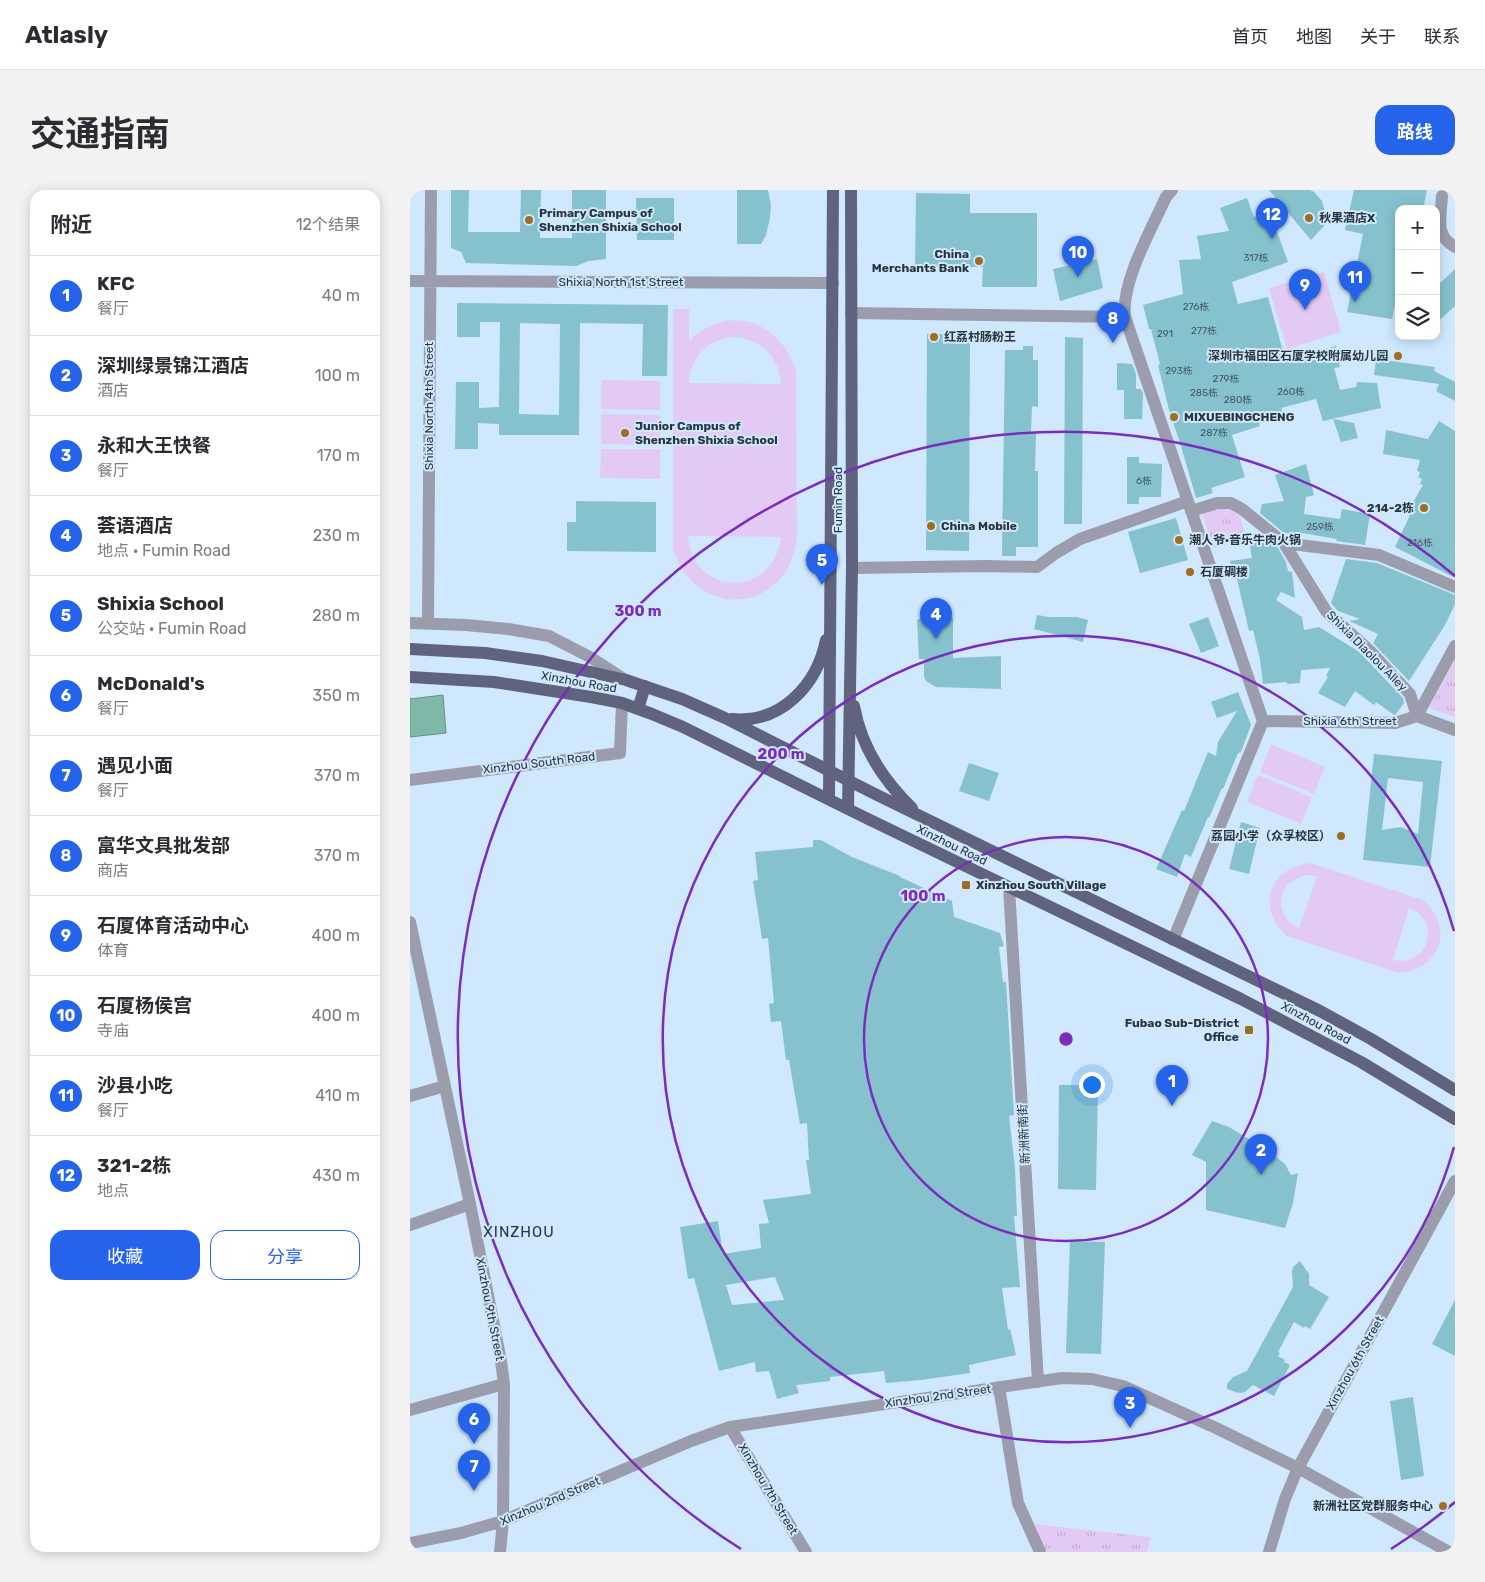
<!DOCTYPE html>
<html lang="zh">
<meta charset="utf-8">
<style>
body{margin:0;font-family:Rubik,"Noto Sans SC",sans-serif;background:#f2f2f3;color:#2b2b33}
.controls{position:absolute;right:15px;top:15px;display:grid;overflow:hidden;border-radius:10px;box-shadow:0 2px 12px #0003}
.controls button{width:45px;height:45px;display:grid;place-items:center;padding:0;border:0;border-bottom:1px solid #e1e1e2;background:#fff;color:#2b2b33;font:25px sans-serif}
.you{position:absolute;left:681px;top:894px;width:18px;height:18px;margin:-12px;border:4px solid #fff;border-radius:50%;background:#1a73e8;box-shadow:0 0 0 8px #1a73e833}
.badge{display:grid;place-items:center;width:32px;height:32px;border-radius:50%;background:#2563eb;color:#fff;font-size:16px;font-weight:700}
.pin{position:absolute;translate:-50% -41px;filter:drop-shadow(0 1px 2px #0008)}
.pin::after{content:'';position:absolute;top:26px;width:18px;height:15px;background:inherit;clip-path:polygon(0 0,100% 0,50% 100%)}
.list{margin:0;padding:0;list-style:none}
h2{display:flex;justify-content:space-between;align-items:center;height:65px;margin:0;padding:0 20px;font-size:21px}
h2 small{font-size:16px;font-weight:400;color:#7c7c81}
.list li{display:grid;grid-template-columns:32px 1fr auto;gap:15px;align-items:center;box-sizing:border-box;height:80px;padding:0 20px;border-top:1px solid #e1e1e2}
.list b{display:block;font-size:19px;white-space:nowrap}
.list p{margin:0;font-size:16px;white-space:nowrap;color:#7c7c81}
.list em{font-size:16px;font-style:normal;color:#7c7c81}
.actions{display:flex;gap:10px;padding:15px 20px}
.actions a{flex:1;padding:11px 0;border:1px solid #2563eb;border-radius:15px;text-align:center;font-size:18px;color:#2563eb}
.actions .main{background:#2563eb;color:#fff}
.icon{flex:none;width:28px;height:28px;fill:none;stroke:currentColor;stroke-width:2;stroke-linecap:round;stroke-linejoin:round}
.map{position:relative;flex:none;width:1045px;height:1362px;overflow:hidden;border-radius:15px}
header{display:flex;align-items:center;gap:30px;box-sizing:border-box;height:70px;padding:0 25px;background:#fff;border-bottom:1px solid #e1e1e2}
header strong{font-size:24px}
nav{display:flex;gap:28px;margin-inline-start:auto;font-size:18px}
.intro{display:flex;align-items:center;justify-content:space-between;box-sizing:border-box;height:120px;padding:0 30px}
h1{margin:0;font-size:35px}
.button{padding:12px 22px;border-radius:15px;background:#2563eb;color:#fff;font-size:18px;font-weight:700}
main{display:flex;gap:30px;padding:0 30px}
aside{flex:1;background:#fff;border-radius:15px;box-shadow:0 2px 12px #0003}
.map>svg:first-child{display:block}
.grass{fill:#e3caf4;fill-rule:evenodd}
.park{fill:url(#park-tufts)}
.water{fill:#7fb8a9;stroke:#659089}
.building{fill:#86c2cd;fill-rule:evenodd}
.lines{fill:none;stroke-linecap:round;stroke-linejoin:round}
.minor{stroke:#9b9dad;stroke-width:12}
.major{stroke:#5f637d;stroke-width:12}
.ring{fill:none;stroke:#7b2cbf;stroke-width:2.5}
.poi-dot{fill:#9e6d21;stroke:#cfe8fd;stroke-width:2}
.labels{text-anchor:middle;stroke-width:4;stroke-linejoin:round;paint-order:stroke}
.number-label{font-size:10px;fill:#405862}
.poi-label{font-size:12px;font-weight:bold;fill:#28343f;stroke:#cfe8fd;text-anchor:start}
.street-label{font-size:12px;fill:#28343f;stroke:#cfe8fd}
.quarter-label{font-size:15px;letter-spacing:1px;fill:#28343f;stroke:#cfe8fd}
.centre{fill:#7b2cbf;stroke:#cfe8fd;stroke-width:2.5}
.ring-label{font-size:15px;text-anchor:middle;font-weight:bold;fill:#7b2cbf;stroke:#cfe8fd;stroke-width:4;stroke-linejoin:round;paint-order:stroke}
</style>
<header>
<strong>Atlasly</strong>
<nav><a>首页</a><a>地图</a><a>关于</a><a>联系</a></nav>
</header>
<div class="intro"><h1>交通指南</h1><a class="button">路线</a></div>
<main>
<aside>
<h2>附近<small>12个结果</small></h2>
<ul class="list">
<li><span class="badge">1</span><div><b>KFC</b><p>餐厅</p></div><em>40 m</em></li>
<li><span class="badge">2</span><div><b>深圳绿景锦江酒店</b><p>酒店</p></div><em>100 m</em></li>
<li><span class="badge">3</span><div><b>永和大王快餐</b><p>餐厅</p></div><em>170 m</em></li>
<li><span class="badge">4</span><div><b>荟语酒店</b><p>地点 · Fumin Road</p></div><em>230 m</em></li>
<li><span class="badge">5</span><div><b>Shixia School</b><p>公交站 · Fumin Road</p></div><em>280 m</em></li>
<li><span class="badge">6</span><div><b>McDonald's</b><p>餐厅</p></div><em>350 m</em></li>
<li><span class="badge">7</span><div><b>遇见小面</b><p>餐厅</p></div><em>370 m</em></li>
<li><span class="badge">8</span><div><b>富华文具批发部</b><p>商店</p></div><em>370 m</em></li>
<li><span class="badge">9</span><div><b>石厦体育活动中心</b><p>体育</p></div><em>400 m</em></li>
<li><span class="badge">10</span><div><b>石厦杨侯宫</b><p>寺庙</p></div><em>400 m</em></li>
<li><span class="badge">11</span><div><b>沙县小吃</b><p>餐厅</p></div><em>410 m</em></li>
<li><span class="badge">12</span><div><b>321-2栋</b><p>地点</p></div><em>430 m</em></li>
</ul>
<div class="actions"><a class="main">收藏</a><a>分享</a></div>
</aside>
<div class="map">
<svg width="1045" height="1362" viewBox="0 0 1045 1362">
<defs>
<pattern id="park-tufts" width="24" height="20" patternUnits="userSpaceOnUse" patternTransform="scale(1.25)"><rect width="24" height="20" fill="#e3caf4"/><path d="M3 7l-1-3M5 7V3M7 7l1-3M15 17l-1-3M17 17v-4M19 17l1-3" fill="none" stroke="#c3aed2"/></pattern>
</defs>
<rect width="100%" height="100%" fill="#cfe8fd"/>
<!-- grass -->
<path class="grass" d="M914,82L931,142L877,159L859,98Z
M263,119H279V151C318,112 371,131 386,181L387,348C378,424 286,432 263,359ZM320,147C349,147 369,165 371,194L279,193C280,168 296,152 320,147ZM278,347V346L371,347C364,408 284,408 278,347Z
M191,190L250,191V220L191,219Z
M191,224L250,225V255L191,254Z
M191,259H250V289L190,288Z
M861,554L915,577L904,604L850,582Z
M848,585L902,607L891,634L837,612Z
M901,673L1013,710C1045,738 1030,780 989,783L877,746C845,718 859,677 901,673ZM900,685L907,687L889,738C860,725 868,687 900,685ZM999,718C1032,730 1019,777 983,770Z"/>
<!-- park -->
<path class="park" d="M807,317L817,318L829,324L837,348L804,358L791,322Z
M1045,469V527L1019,518Z
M624,1334L741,1347L737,1362H636Z"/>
<!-- water -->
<path class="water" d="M33,505L36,543L0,547V509Z"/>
<!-- building -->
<path class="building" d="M41,0H59L58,42H110L111,0H131L130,48H162V0H196V69L179,71L166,76L56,73L51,62L41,58Z
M327,0H358L361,15L360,28L356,45L351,54H327Z
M859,0H900L904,2L912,11L915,22V35L901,50Z
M944,0H1017L1013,19H989V95L982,129L937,122L953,44L935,40Z
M506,3L560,4V23H627V97H572L573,77H505Z
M226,8H264V50H227Z
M837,8L844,27L860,22L878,72L822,92L828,114L858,107L874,165L884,161L886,167L926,156L930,177L924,178L930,200L946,197L947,192L967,193L971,218L913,231L906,209L871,218L874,225L849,233L850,236L822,245L835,287L801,298L803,303L786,308L771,256L763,232H762L748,175L750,174L741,139H739L733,115L773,104L769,70L791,69L787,46L819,41L810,18Z
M687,69L693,98L650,111L643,79Z
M1045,79V116L1026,133V97Z
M47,113L258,115L257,186H232L233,134L170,133L169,245H89V234L68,233V259H45L46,192H69V218L89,217L90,132H70V147H47ZM110,133L150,134L149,225L109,224Z
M517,144H560L559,361L516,360Z
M655,147L673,148L672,334H654Z
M613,156H623V170H628V217L622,216L621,242H626L625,281H628V357H606V366H592L595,160H613Z
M966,169L1025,177L1024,181L1045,192V211L1026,201L1029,194L964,185Z
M707,173L722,174L726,184V199H731L733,204L732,229H714V200H707Z
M923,229L944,233L948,248L931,252Z
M1029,231L1045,241V388L985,357L1000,325L997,323L1013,295L1010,294L1012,289L1008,287L1010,282L1007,281L1010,270L973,264L976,240L1018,249Z
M717,267H729V273L752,274L751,307H729V314H717Z
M896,274L904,305L896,307L894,324L930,329L932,319L960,324L955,355L926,351L927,349L892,343V345L874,343L850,323L852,314L874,311L865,285Z
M166,311L246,312V362L157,361V332H166Z
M766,328L778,370L730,383L718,342Z
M856,349L868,358L876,372L878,381L882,382L885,408L871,402L866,410L892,427L894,440L909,437L948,461L955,468L993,508L994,513L986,524L984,525L966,512L964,515L945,501L935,517L908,503L918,487L916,486L920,478L891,480L890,493L877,494V492L853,494L850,469L843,440L839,441L827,389H822L820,371L842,368L839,351Z
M936,369L967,373L1045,405V414L1035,435L999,491L963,453L968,444L939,431L950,429L928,421L921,413Z
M627,425L639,427H667L678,430L673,452L624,439Z
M798,427L809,456L791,463L779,434Z
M511,428H543V468L591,466V499L526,497L516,491L514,486V469H509L507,430Z
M828,502L841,535L831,562L828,563L813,599L812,598L799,628L798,627L781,667L775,664L767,687L746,679L772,620L774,621L798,562L806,566L808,552L827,521L807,528L801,512Z
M964,564L1032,571L1020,677L953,670ZM978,588L1013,592L1008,644L991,637L972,640Z
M559,573L589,583L579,611L549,601Z
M831,632L850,638L839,684L819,679Z
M403,650H411L442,667L490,686V687L542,711L544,727L590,743L594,756L589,757L593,792H596L604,925L599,926L605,978L607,1026H604L610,1097L592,1098L598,1140L600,1139L606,1165L559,1175L560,1183L511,1190L476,1193L474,1181L420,1187V1191L386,1195L389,1203L367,1209L359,1181L346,1182L345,1172L309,1181L284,1088L278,1089L270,1037L308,1031L313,1064L351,1058L349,1034L359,1033L353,1010L401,1004L396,970H399L397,933L390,934L379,870H376L371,831L361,832L359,814L364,813L358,748L352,749L343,691L348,690L345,662L403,657ZM365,1087L374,1110L322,1115L316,1095Z
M649,895H688L686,1000L648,999Z
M802,931L819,937L860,962L875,974L881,985L888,983L883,1013L875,1038L796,1020V972L782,965Z
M660,1051L695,1052L691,1164L656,1163Z
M890,1071L899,1084V1095L919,1107L900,1139L895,1136L894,1138L884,1132L868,1162L870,1163L868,1166L875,1170L874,1172L880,1175L864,1206L843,1195L835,1202L831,1203L825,1202L817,1199V1194L823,1187L837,1181L883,1097L882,1082L883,1077Z
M1045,1110V1166L1022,1154Z
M1003,1207L1014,1286L991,1290L980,1211Z"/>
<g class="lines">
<!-- minor -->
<path class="minor" d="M762,0L756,7C741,40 711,92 715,127L853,531L763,750
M1032,6C1031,27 1024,45 1045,57
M0,91L423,93
M441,123L715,127
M781,321L807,313H821L832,319L874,353L916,421L961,462L1000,504L1007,526L1045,540
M874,353L969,365L1045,397
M442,378L576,376L627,377L646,363L670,349L778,311
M0,433L56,435L98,439L139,446L180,467L214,489
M18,433L21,0
M853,531L985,533L1007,526L1045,456
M0,590L210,563L212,513
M599,697L628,1192
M0,732L60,1014L91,1171L94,1194L93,1331L90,1362
M0,906L35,896
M0,1035L60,1014
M589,1197L608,1313L630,1362
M0,1220L94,1194
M320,1237L396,1362
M0,1353L51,1343L93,1331L281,1251L320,1237L652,1188L682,1189L713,1196L806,1238L888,1278L1039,1362
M859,1362L875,1309L888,1278L1045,991"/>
<!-- major -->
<path class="major" d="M0,459L75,463L132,471L216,490L272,509L315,528L467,605L910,821L961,849L1045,900
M0,487L84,492L181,507L212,513L242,524L273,537L454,627L831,809L951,872L1045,929
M444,516C451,556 473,590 502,618
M228,519L235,496
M322,529C371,534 407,495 416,450
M419,609L423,0
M438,619L442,378L441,0"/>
</g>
<!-- distance rings -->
<g class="ring">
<circle cx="656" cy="849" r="202"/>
<path d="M1044 957A403 403 0 1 1 1044 741"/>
<path d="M1045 1312A605 605 0 0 1 981 1359M331 1359A605 605 0 1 1 1045 386"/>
</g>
<!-- markers -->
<g class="poi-dot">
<circle cx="899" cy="28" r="5"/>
<circle cx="119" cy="30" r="5"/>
<circle cx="569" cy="71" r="5"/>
<circle cx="524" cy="147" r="5"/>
<circle cx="988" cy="166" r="5"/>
<circle cx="764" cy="227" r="5"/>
<circle cx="215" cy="243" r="5"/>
<circle cx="1014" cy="318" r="5"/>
<circle cx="521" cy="336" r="5"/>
<circle cx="769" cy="350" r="5"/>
<circle cx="780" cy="382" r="5"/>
<circle cx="931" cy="646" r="5"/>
<rect x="551" y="690" width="10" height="10" rx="2.5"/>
<rect x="834" y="835" width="10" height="10" rx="2.5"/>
<circle cx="1033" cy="1316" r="5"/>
</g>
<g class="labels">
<!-- number labels -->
<g class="number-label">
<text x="846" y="71">317栋</text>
<text x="786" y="120">276栋</text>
<text x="794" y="144">277栋</text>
<text x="755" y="147">291</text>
<text x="769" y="184">293栋</text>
<text x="816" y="192">279栋</text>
<text x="881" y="205">260栋</text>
<text x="794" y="206">285栋</text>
<text x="828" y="213">280栋</text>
<text x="804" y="246">287栋</text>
<text x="734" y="294">6栋</text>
<text x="910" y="340">259栋</text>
<text x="1010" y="356">216栋</text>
</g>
<!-- poi labels -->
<g class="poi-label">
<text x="129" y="27">Primary Campus of<tspan x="129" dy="14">Shenzhen Shixia School</tspan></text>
<text x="909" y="32">秋果酒店X</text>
<text x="559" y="68" text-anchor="end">China<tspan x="559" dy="14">Merchants Bank</tspan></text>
<text x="534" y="151">红荔村肠粉王</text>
<text x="978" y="170" text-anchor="end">深圳市福田区石厦学校附属幼儿园</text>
<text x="774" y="231">MIXUEBINGCHENG</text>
<text x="225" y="240">Junior Campus of<tspan x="225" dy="14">Shenzhen Shixia School</tspan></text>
<text x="1004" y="322" text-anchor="end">214-2栋</text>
<text x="531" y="340">China Mobile</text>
<text x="779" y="354">潮人爷·音乐牛肉火锅</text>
<text x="790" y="386">石厦碉楼</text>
<text x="921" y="650" text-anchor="end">荔园小学（众孚校区）</text>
<text x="566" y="699">Xinzhou South Village</text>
<text x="829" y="837" text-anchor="end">Fubao Sub-District<tspan x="829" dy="14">Office</tspan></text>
<text x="1023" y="1320" text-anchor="end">新洲社区党群服务中心</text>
</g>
<!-- street labels -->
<g class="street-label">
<text x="211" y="96">Shixia North 1st Street</text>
<text transform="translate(19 216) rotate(-90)" y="4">Shixia North 4th Street</text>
<text transform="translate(428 310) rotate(-90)" y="4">Fumin Road</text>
<text transform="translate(957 461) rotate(45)" y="4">Shixia Diaolou Alley</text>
<text transform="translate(169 492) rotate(10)" y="4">Xinzhou Road</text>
<text x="940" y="535">Shixia 6th Street</text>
<text transform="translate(129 573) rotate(-7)" y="4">Xinzhou South Road</text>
<text transform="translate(542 655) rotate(26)" y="4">Xinzhou Road</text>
<text transform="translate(906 833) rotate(28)" y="4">Xinzhou Road</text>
<text transform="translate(614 944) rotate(-93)" y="4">新洲新南街</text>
<text transform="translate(80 1119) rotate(79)" y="4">Xinzhou 9th Street</text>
<text transform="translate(945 1173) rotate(-61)" y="4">Xinzhou 6th Street</text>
<text transform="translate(528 1206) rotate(-8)" y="4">Xinzhou 2nd Street</text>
<text transform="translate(358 1299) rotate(59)" y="4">Xinzhou 7th Street</text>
<text transform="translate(140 1311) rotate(-23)" y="4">Xinzhou 2nd Street</text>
</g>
<!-- quarter labels -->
<g class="quarter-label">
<text x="109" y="1047">XINZHOU</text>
</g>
</g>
<circle cx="656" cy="849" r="8" class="centre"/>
<g class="ring-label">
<text x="228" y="426">300 m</text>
<text x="371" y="569">200 m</text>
<text x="513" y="711">100 m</text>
</g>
</svg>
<div class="controls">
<button>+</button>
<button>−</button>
<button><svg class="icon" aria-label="layers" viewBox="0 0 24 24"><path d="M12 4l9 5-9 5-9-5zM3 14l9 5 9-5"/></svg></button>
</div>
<div class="you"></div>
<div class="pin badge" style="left:762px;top:916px">1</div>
<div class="pin badge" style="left:851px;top:985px">2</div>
<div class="pin badge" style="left:720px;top:1238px">3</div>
<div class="pin badge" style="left:526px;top:449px">4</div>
<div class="pin badge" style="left:412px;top:395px">5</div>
<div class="pin badge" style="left:64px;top:1254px">6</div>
<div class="pin badge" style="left:64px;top:1301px">7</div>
<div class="pin badge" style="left:703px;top:153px">8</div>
<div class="pin badge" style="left:895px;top:120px">9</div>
<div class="pin badge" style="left:668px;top:87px">10</div>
<div class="pin badge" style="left:945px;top:112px">11</div>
<div class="pin badge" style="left:862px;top:49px">12</div>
</div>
</main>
